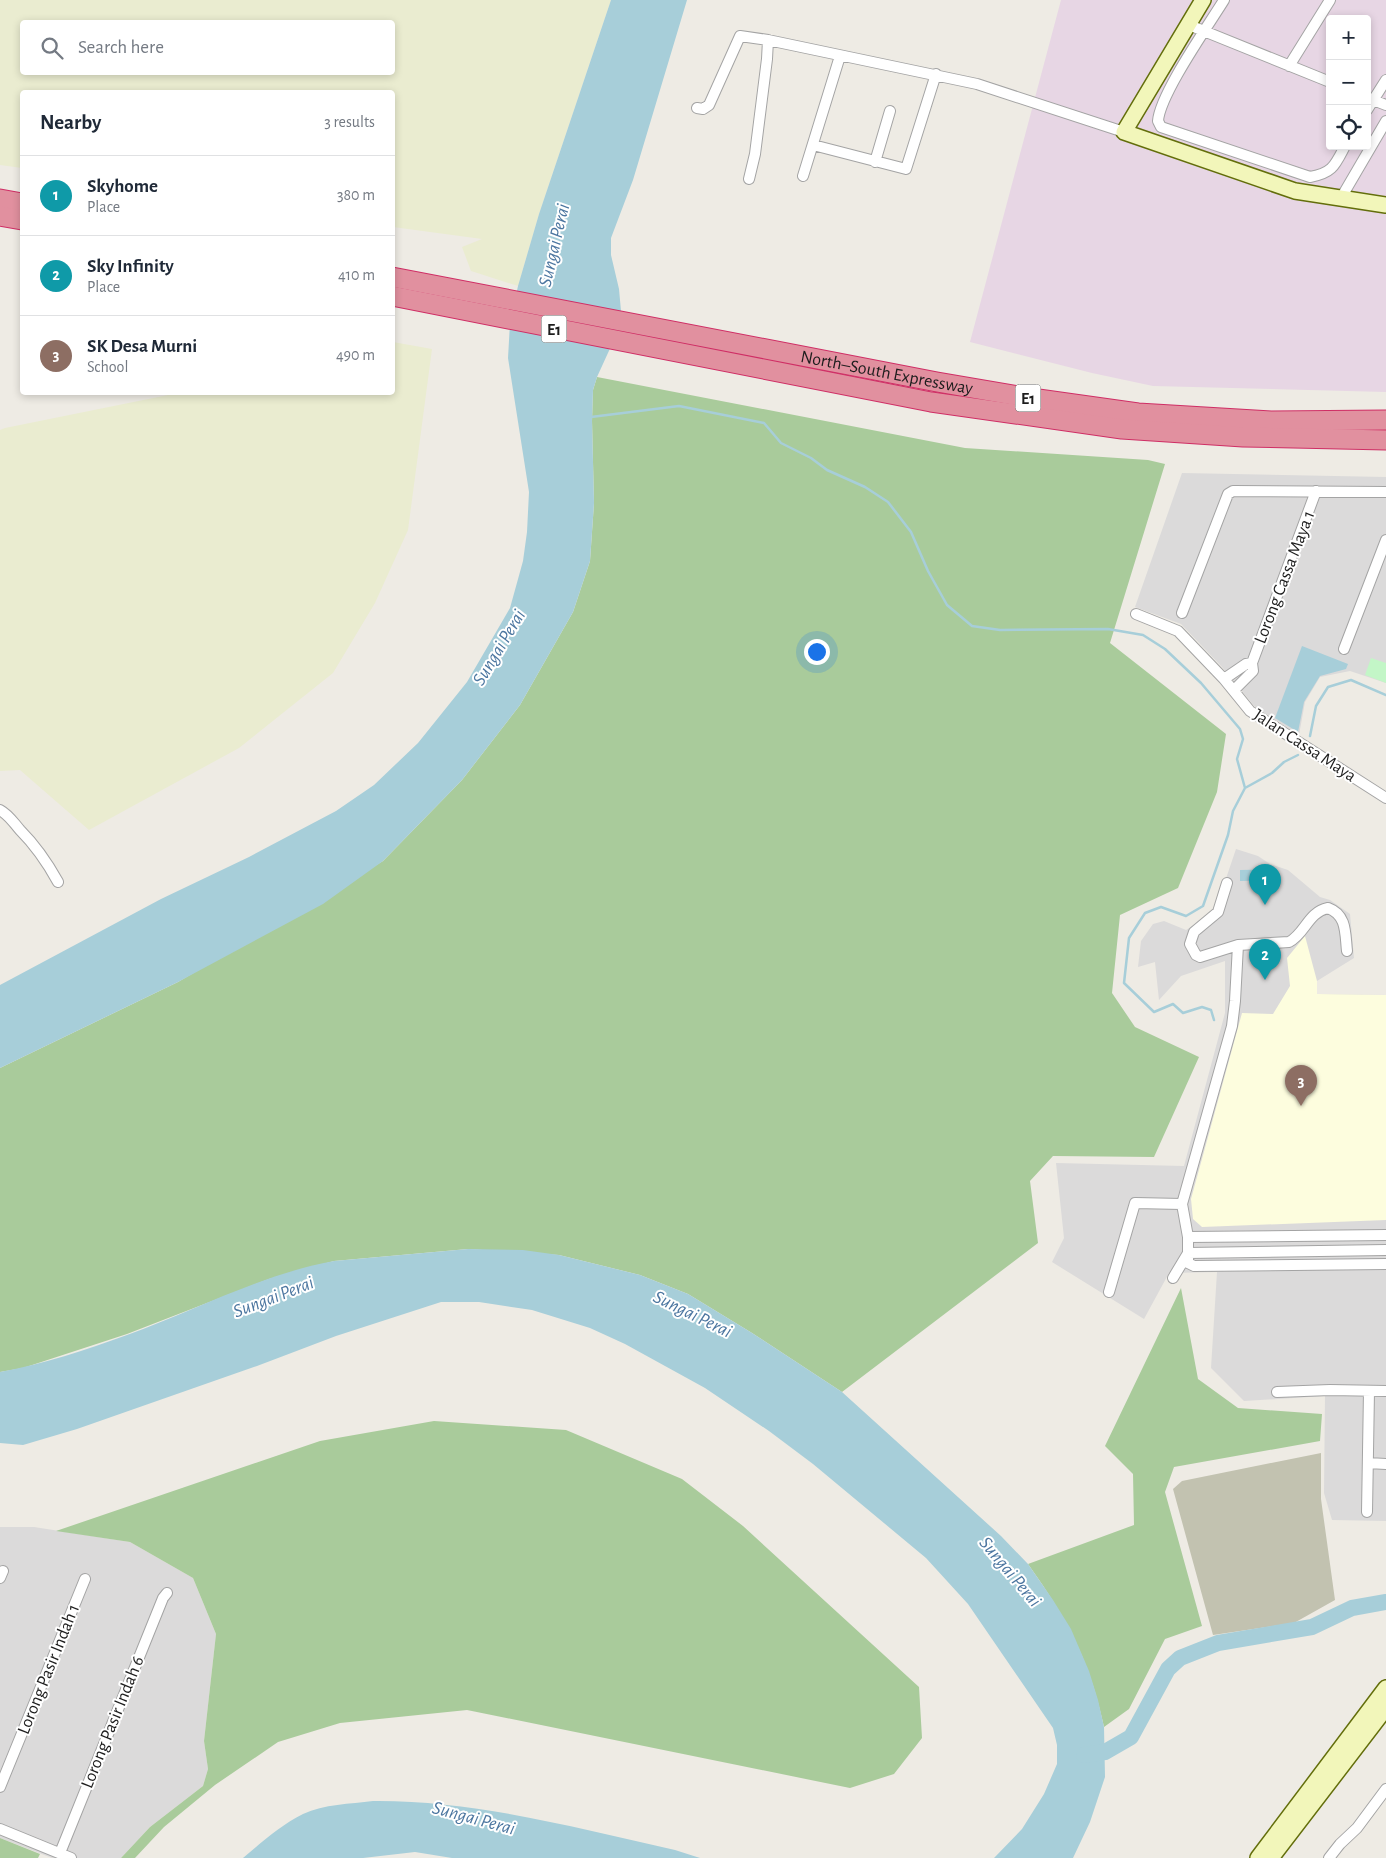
<!DOCTYPE html>
<meta charset="utf-8">
<style>
body{margin:0;font-family:"Alegreya Sans",sans-serif;background:#f2f2f3;color:#1f2937}
.controls{position:absolute;right:15px;top:15px;display:grid;overflow:hidden;border-radius:5px;box-shadow:0 2px 8px #0003}
.controls button{width:45px;height:45px;display:grid;place-items:center;padding:0;border:0;border-bottom:1px solid #e0e1e3;background:#fff;color:#1f2937;font:25px sans-serif}
.you{position:absolute;left:816px;top:651px;width:18px;height:18px;margin:-12px;border:4px solid #fff;border-radius:50%;background:#1a73e8;box-shadow:0 0 0 8px #1a73e833}
.badge{display:grid;place-items:center;width:32px;height:32px;border-radius:50%;background:#b45309;color:#fff;font-size:16px;font-weight:700}
.pin{position:absolute;translate:-50% -41px;filter:drop-shadow(0 1px 2px #0008)}
.pin::after{content:'';position:absolute;top:26px;width:18px;height:15px;background:inherit;clip-path:polygon(0 0,100% 0,50% 100%)}
.list{margin:0;padding:0;list-style:none}
h2{display:flex;justify-content:space-between;align-items:center;height:65px;margin:0;padding:0 20px;font-size:21px}
h2 small{font-size:16px;font-weight:400;color:#747a83}
.list li{display:grid;grid-template-columns:32px 1fr auto;gap:15px;align-items:center;box-sizing:border-box;height:80px;padding:0 20px;border-top:1px solid #e0e1e3}
.list b{display:block;font-size:19px;white-space:nowrap}
.list p{margin:0;font-size:16px;white-space:nowrap;color:#747a83}
.list em{font-size:16px;font-style:normal;color:#747a83}
.icon{flex:none;width:28px;height:28px;fill:none;stroke:currentColor;stroke-width:2;stroke-linecap:round;stroke-linejoin:round}
.map{position:relative;flex:none;width:1386px;height:1858px;overflow:hidden}
.search{position:absolute;background:#fff;box-shadow:0 2px 8px #0003;left:20px;top:20px;width:375px;height:55px;display:flex;align-items:center;gap:12px;box-sizing:border-box;padding:0 18px;border-radius:5px;color:#747a83;font-size:19px}
.panel{position:absolute;background:#fff;box-shadow:0 2px 8px #0003;left:20px;top:90px;width:375px;height:305px;border-radius:5px}
.map>svg:first-child{display:block}
.residential{fill:#dbdada}
.industrial{fill:#e7d6e4;fill-rule:evenodd}
.education{fill:#fdfdde}
.construction{fill:#c2c2b0}
.farmland{fill:#eaecd0;fill-rule:evenodd}
.forest{fill:#a9cb9b}
.park{fill:#c3f6c7}
.water{fill:#a7ced9}
.lines{fill:none;stroke-linecap:round;stroke-linejoin:round}
.stream{stroke:#a7ced9;stroke-width:2.5}
.river{stroke:#a7ced9;stroke-width:16}
.street-casing{stroke:#a4a4a4;stroke-width:12}
.secondary-casing{stroke:#636e0b;stroke-width:18}
.highway-casing{stroke:#cf2e65;stroke-width:21}
.street{stroke:#fff;stroke-width:10}
.secondary{stroke:#f2f6ba;stroke-width:15}
.highway{stroke:#e1909f;stroke-width:19}
.labels{text-anchor:middle;stroke-width:4;stroke-linejoin:round;paint-order:stroke}
.shield{fill:#fff;stroke:#616161;stroke-width:1}
.shield-label{font-size:16px;font-weight:bold;fill:#1d1d1d}
.street-label{font-size:18px;fill:#1d1d1d;stroke:#fff}
.water-label{font-size:19px;font-style:italic;fill:#4c76a0;stroke:#fff}
</style>
<div class="map">
<svg width="1386" height="1858" viewBox="0 0 1386 1858">
<rect width="100%" height="100%" fill="#eeebe4"/>
<!-- residential -->
<path class="residential" d="M1182,473L1386,477V683L1350,671L1320,677L1305,702L1299,735L1255,707L1222,667L1181,624L1135,607Z
M1236,849L1258,856L1270,864L1288,870L1320,897L1330,900L1350,914L1354,958L1317,981V994L1386,995V1521L1332,1520L1324,1493L1325,1396L1244,1401L1211,1368L1217,1272L1169,1273L1144,1319L1052,1262L1064,1238L1056,1163L1184,1166L1225,1013V961L1181,976L1159,1000L1155,962L1138,967L1141,941L1153,924L1164,921L1186,930L1215,911Z
M0,1527H34L130,1542L193,1578L216,1634L204,1741L208,1769L203,1786L150,1827L121,1858H52L0,1838Z"/>
<!-- industrial -->
<path class="industrial" d="M1061,0H1386V392L1153,386L1092,373L970,342ZM1330,19H1367V146H1330Z"/>
<!-- education -->
<path class="education" d="M1305,936L1317,981V994L1386,995V1220L1202,1227L1193,1219L1191,1199L1242,1013L1273,1014L1290,986L1287,958Z"/>
<!-- construction -->
<path class="construction" d="M1321,1453V1499L1335,1600L1294,1623L1213,1635L1173,1489L1182,1481Z"/>
<!-- farmland -->
<path class="farmland" d="M0,0H611L539,214L518,286L471,271L462,247L482,239L393,227L392,92H22V168L0,165ZM22,22H392V72H22Z
M393,342L432,349L408,530L375,603L333,673L239,748L89,830L20,770L0,771V430L5,428L178,393L392,392Z"/>
<!-- forest -->
<path class="forest" d="M597,377L965,448L1148,460L1165,464L1110,643L1226,734L1217,792L1178,888L1120,915L1112,993L1135,1027L1199,1057L1154,1157L1053,1156L1030,1181L1038,1243L842,1392L752,1333L688,1294L640,1275L559,1255L468,1249L334,1261L269,1279L127,1334L23,1368L0,1372V1068L178,982L383,861L462,780L520,705L573,612L590,561L594,503L592,421L593,390Z
M1181,1288L1198,1379L1238,1408L1322,1414L1320,1441L1174,1467L1165,1492L1202,1626L1165,1639L1129,1709L1104,1727C1090,1661 1067,1619 1028,1564L1134,1525L1133,1474L1105,1446Z
M434,1421L566,1430L682,1479L743,1526L919,1687L922,1738L894,1774L850,1788L467,1710L340,1723L278,1742L215,1785L164,1827L135,1858H121L150,1827L203,1786L208,1769L204,1741L216,1634L193,1578L130,1542L56,1531L320,1441Z
M0,1838L40,1854L38,1858H0Z"/>
<!-- park -->
<path class="park" d="M1371,658L1386,663V683L1365,675Z"/>
<!-- water -->
<path class="water" d="M611,0H687L633,180L611,238V255L619,289L621,311L618,331L597,377L593,390L592,421L594,503L590,561L573,612L520,705L462,780L383,861L323,904L178,982L0,1068V985L161,899L249,857L336,811L374,785L418,743L467,682L510,608L523,561L527,532L529,492L508,358L510,323L518,286L539,214Z
M1302,646L1348,664L1346,669L1320,676L1304,702L1298,732L1275,718Z
M1277,869V880L1240,881V870Z
M468,1249L523,1250L559,1255L640,1275L688,1294L752,1333L842,1392L1001,1536L1028,1564L1053,1600L1071,1629L1089,1671L1098,1700L1104,1727L1105,1777L1090,1822L1073,1858H994L1022,1829L1044,1794L1057,1764V1745L1053,1728L968,1604L926,1558L813,1464L769,1431L705,1388L625,1344L590,1328L532,1310L479,1302H441L336,1336L257,1366L77,1429L23,1445L0,1443V1372C43,1364 86,1350 127,1335C196,1310 262,1274 334,1261Z
M373,1801C475,1800 576,1828 675,1850L700,1858H452L415,1852L363,1858H243C262,1842 281,1825 303,1814C324,1804 350,1804 373,1801Z"/>
<g class="lines">
<!-- stream -->
<path class="stream" d="M591,417L679,406L764,423L781,443L811,458L827,470L865,487L888,502L911,532L928,571L947,605L972,626L1000,630L1108,629L1143,635L1165,649L1201,683L1240,729L1243,739L1237,759L1245,788L1233,811L1228,835L1203,906L1186,916L1161,907L1145,913L1129,938L1124,983L1154,1012L1173,1004L1183,1013L1202,1007L1211,1010L1214,1020
M1310,736L1316,706L1328,687L1351,680L1386,695
M1245,788L1272,773L1284,762L1298,755"/>
<!-- river -->
<path class="river" d="M1084,1755L1105,1752L1131,1737L1168,1669L1180,1658L1218,1643L1312,1627L1352,1608L1386,1602"/>
<defs>
<path id="street" d="M1224,0C1208,26 1160,94 1158,121L1161,127L1310,177C1333,173 1335,165 1345,146
M1189,25L1330,82
M1289,66L1330,0
M1368,98L1386,105
M697,108L703,109L709,105L740,36L768,40L977,84L1124,132
M1367,110L1386,80
M813,145L906,169L936,74
M875,162L890,111
M803,176L840,56
M749,179L755,154L767,59L768,40
M1341,198L1386,121
M1182,613L1228,494L1233,491L1386,492
M1136,614L1178,631L1224,679L1250,711L1386,798
M1344,649L1386,540
M1224,679L1246,664L1252,663
M1234,690L1253,671L1252,663L1316,491
M0,810C9,815 13,822 20,830C36,846 47,862 58,882
M1227,883L1218,912L1194,932L1190,944L1196,955L1200,957L1238,945L1289,942C1305,934 1308,912 1328,908C1347,915 1345,933 1347,951
M1238,945L1235,1001L1232,1026L1182,1204L1188,1237V1263L1194,1266L1386,1264
M1188,1237L1386,1235
M1188,1253L1386,1250
M1173,1278L1188,1253
M1109,1292L1135,1203L1182,1204
M1277,1392L1330,1390L1386,1391
M1368,1463L1386,1464
M1367,1512L1369,1391
M0,1578L3,1571
M0,1787L85,1579
M0,1829L71,1858
M60,1853L163,1598L167,1593
M1329,1858L1340,1844L1357,1828L1386,1789"/>
<path id="secondary" d="M1203,0L1124,132L1295,191L1386,205
M1258,1858L1386,1688
M1271,1858L1386,1708"/>
<g id="highway">
<path d="M0,199L22,203"/>
<path d="M0,216L22,220"/>
<path id="s1" d="M392,277L937,382L1024,397L1138,413L1271,421L1386,420"/>
<path d="M392,296L931,402L1122,429L1243,437L1386,440"/>
</g>
</defs>
<!-- street casing -->
<use href="#street" class="street-casing"/>
<!-- secondary casing -->
<use href="#secondary" class="secondary-casing"/>
<!-- highway casing -->
<use href="#highway" class="highway-casing"/>
<!-- street -->
<use href="#street" class="street"/>
<!-- secondary -->
<use href="#secondary" class="secondary"/>
<!-- highway -->
<use href="#highway" class="highway"/>
</g>
<g class="labels">
<!-- shield labels -->
<g class="shield">
<rect x="541.5" y="315.5" width="25" height="27" rx="4"/>
<rect x="1015.5" y="384.5" width="25" height="27" rx="4"/>
</g>
<g class="shield-label">
<text x="554" y="335">E1</text>
<text x="1028" y="404">E1</text>
</g>
<!-- street labels -->
<g class="street-label">
<text dy="6" stroke="none"><textPath href="#s1" startOffset="504">North–South Expressway</textPath></text>
<text transform="translate(1284 577) rotate(-69)" y="6">Lorong Cassa Maya 1</text>
<text transform="translate(1305 745) rotate(33)" y="6">Jalan Cassa Maya</text>
<text transform="translate(48 1669) rotate(-68)" y="6">Lorong Pasir Indah 1</text>
<text transform="translate(112 1722) rotate(-68)" y="6">Lorong Pasir Indah 6</text>
</g>
<!-- water labels -->
<g class="water-label">
<text transform="translate(553 245) rotate(-77)" y="7">Sungai Perai</text>
<text transform="translate(498 647) rotate(-59)" y="7">Sungai Perai</text>
<text transform="translate(273 1296) rotate(-21)" y="7">Sungai Perai</text>
<text transform="translate(693 1313) rotate(26)" y="7">Sungai Perai</text>
<text transform="translate(1011 1571) rotate(50)" y="7">Sungai Perai</text>
<text transform="translate(474 1817) rotate(15)" y="7">Sungai Perai</text>
</g>
</g>
</svg>
<div class="controls">
<button>+</button>
<button>−</button>
<button><svg class="icon" aria-label="locate" viewBox="0 0 24 24"><circle cx="12" cy="12" r="6"/><path d="M12 2v4M12 18v4M2 12h4M18 12h4"/></svg></button>
</div>
<div class="you"></div>
<div class="pin badge" style="left:1265px;top:905px;background:#0f9aa8">1</div>
<div class="pin badge" style="left:1265px;top:980px;background:#0f9aa8">2</div>
<div class="pin badge" style="left:1301px;top:1106px;background:#8d6e63">3</div>
<div class="search"><svg class="icon" aria-label="search" viewBox="0 0 24 24"><circle cx="10" cy="10" r="6"/><path d="M15 15l6 6"/></svg>Search here</div>
<section class="panel">
<h2>Nearby<small>3 results</small></h2>
<ul class="list">
<li><span class="badge" style="background:#0f9aa8">1</span><div><b>Skyhome</b><p>Place</p></div><em>380 m</em></li>
<li><span class="badge" style="background:#0f9aa8">2</span><div><b>Sky Infinity</b><p>Place</p></div><em>410 m</em></li>
<li><span class="badge" style="background:#8d6e63">3</span><div><b>SK Desa Murni</b><p>School</p></div><em>490 m</em></li>
</ul>
</section>
</div>
